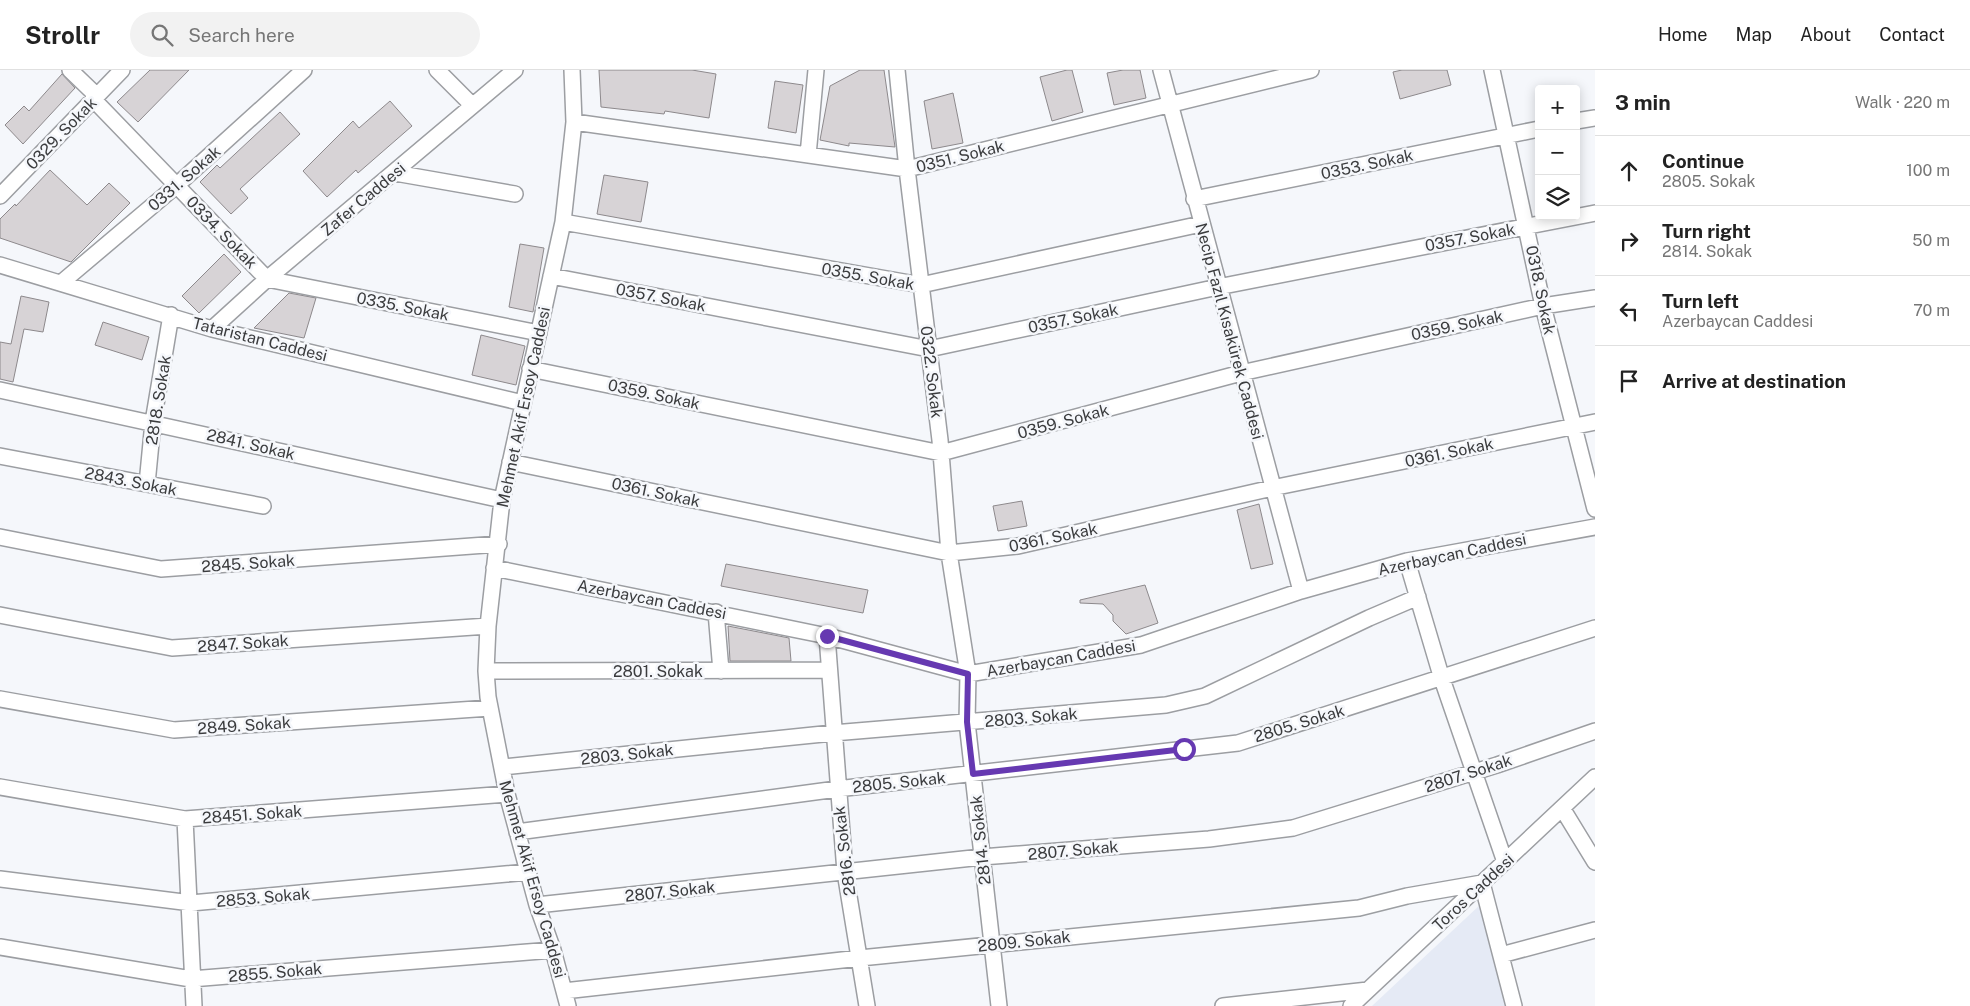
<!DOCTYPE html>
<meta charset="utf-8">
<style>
body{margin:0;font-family:"Public Sans",sans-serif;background:#f2f2f2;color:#222}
.controls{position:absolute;right:15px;top:15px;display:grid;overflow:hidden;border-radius:5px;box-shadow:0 2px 12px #0003}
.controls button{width:45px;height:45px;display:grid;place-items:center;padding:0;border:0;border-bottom:1px solid #e0e0e0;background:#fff;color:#222;font:25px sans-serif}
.stop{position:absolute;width:15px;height:15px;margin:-11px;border:4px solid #6639b1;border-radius:50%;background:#fff}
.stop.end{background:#6639b1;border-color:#fff;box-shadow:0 1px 5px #0008}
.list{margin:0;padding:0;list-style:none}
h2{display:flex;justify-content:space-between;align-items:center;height:65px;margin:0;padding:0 20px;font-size:21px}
h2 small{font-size:16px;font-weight:400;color:#767676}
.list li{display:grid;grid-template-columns:32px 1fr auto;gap:15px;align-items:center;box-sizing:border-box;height:70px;padding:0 20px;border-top:1px solid #e0e0e0}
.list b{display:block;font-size:19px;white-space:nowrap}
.list p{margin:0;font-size:16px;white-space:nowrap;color:#767676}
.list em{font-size:16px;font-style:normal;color:#767676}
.icon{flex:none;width:28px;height:28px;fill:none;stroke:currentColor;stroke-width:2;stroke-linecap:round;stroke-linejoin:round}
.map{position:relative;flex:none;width:1595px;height:936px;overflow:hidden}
header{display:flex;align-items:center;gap:30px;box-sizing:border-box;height:70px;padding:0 25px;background:#fff;border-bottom:1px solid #e0e0e0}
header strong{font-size:24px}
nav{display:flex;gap:28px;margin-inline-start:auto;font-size:18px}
.search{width:350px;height:45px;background:#f2f2f2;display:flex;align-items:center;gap:12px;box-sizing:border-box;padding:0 18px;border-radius:28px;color:#767676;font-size:19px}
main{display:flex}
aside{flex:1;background:#fff}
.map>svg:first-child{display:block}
.built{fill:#e5eaf5}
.building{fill:#d7d3d6;stroke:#8d898c}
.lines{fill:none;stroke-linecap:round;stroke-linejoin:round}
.minor-casing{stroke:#9c9ea2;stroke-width:18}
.minor{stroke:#fff;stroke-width:15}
.route{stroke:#6639b1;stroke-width:6}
.labels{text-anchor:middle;stroke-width:5;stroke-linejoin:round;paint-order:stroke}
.street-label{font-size:16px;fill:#3b3c3e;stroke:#f5f7fb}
</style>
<header>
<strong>Strollr</strong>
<div class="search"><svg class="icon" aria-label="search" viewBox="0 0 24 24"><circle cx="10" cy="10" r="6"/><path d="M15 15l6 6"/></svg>Search here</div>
<nav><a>Home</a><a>Map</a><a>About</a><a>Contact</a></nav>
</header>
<main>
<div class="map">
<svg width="1595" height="936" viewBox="0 0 1595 936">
<rect width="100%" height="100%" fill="#f5f7fb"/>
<!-- built -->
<path class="built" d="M1481,834L1507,936H1372Z"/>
<!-- building -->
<path class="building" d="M150,0H189L138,52L117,32Z
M599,0H692L716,4L709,48L665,41L664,44L601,37Z
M860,0H884L895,77L849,73V76L820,70L830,16Z
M1067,0H1072L1083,42L1052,51L1040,7Z
M1123,0H1140L1146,28L1114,35L1107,3Z
M1402,0H1447L1451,15L1400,29L1393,2Z
M62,4L75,18L23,74L5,55L24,36L29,41Z
M775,11L803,15L796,63L768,58Z
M953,23L963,73L932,79L924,31Z
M390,31L412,56L358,103L356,100L327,127L303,101L353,51L359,58Z
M280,42L300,64L240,119L248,128L231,144L200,112L217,95L220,98Z
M50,100L87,135L109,113L130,133L71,192L0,168V149L15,134L16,136Z
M604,105L648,112L641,152L597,144Z
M520,174L544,178L533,242L509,237Z
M224,184L241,202L199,243L182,226Z
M289,223L316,228L304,268L254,258Z
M21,226L49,232L43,262L24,259L13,312L0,309V272L11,274Z
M103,252L149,267L142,290L95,275Z
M481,265L525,276L516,315L472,305Z
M1022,431L1027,456L998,461L993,436Z
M1259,434L1273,494L1251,499L1237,440Z
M726,494L868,520L863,543L721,516Z
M1145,515L1158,553L1126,564L1113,551V545L1103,534L1080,533V530Z
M728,556L789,568L791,591H730Z"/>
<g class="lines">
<defs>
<path id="minor" d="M70,0L97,26
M437,0L472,35
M897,0L907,99L940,370L949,483L968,604L967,652L999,936
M1161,0L1301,521
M1492,0L1543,236L1595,439
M93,29L267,209L539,263
M1576,51L1595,48
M574,52L907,99L1311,0
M808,85L816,0
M395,103L515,124
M0,126L122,0
M1194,129L1539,59
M563,152L921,215L1201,154
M0,195L212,259L523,333
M551,206L929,279L1218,217L1595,143
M61,213L177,115L304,0
M212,259L267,209L515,0
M530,299L941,383L1241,303L1543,236L1595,228
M0,320L502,430
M0,386L263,436
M510,392L949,483L1018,476L1272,418L1595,352
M147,414L153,352L171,245
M0,467L161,499L499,474
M1407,491L1442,609L1505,792
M494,498L827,566L968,604L1141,575L1301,521L1407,491L1595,457
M716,542L721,601
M0,545L172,578L488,556
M827,566L845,802L867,936
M486,601L829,600
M0,629L174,660L490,638
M503,697L833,663L1166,635L1205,626L1369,548L1418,527
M0,717L185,749L507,724
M1562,738L1595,792
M185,749L194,936
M517,762L837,719L1238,673L1595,558
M0,809L191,833L528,802
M537,835L982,787L1209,769L1293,758L1497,695L1595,661
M0,877L191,909L553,880
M1501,885L1595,860
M564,921L860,888L1359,838L1407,826L1482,813L1514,936
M568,936L553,880L537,835L507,724L488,627L486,601L488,556L502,430L563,152L574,52L572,0
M1223,936L1368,920
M1351,936L1595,707"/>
</defs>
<!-- minor casing -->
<use href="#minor" class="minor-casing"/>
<!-- minor -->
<use href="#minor" class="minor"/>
</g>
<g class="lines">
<!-- route -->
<path class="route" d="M827,566L968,604L967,652L973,704L1184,679"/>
</g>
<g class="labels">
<!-- street labels -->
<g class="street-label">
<text transform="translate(61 63) rotate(-46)" y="6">0329. Sokak</text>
<text transform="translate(960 86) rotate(-14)" y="6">0351. Sokak</text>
<text transform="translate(1367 94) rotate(-12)" y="6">0353. Sokak</text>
<text transform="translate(184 108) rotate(-41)" y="6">0331. Sokak</text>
<text transform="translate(363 129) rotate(-40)" y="6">Zafer Caddesi</text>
<text transform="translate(222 162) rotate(46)" y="6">0334. Sokak</text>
<text transform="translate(1470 167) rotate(-11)" y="6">0357. Sokak</text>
<text transform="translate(868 206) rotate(10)" y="6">0355. Sokak</text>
<text transform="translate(1541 220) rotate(78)" y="6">0318. Sokak</text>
<text transform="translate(661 227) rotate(11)" y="6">0357. Sokak</text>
<text transform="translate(403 236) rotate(11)" y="6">0335. Sokak</text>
<text transform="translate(1073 248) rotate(-12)" y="6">0357. Sokak</text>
<text transform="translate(1457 255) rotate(-12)" y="6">0359. Sokak</text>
<text transform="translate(1230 261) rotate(75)" y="6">Necip Fazıl Kısakürek Caddesi</text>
<text transform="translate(260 269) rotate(14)" y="6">Tataristan Caddesi</text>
<text transform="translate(932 302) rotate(83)" y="6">0322. Sokak</text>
<text transform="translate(654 324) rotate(12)" y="6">0359. Sokak</text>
<text transform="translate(158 330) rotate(-81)" y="6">2818. Sokak</text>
<text transform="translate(523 337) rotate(-78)" y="6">Mehmet Akif Ersoy Caddesi</text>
<text transform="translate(1063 351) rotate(-15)" y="6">0359. Sokak</text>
<text transform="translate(251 374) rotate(13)" y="6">2841. Sokak</text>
<text transform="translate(1449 382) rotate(-12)" y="6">0361. Sokak</text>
<text transform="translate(131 411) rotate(11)" y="6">2843. Sokak</text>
<text transform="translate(656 422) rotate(12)" y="6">0361. Sokak</text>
<text transform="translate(1053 467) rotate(-12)" y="6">0361. Sokak</text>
<text transform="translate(1452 484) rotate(-12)" y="6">Azerbaycan Caddesi</text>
<text transform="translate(248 493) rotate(-4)" y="6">2845. Sokak</text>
<text transform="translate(652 529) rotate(11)" y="6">Azerbaycan Caddesi</text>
<text transform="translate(243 573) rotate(-4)" y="6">2847. Sokak</text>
<text transform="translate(1061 588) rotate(-10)" y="6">Azerbaycan Caddesi</text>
<text x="658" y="607">2801. Sokak</text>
<text transform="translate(1031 647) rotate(-5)" y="6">2803. Sokak</text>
<text transform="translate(1299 653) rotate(-17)" y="6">2805. Sokak</text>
<text transform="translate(244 655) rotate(-4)" y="6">2849. Sokak</text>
<text transform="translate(627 684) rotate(-6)" y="6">2803. Sokak</text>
<text transform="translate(1468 703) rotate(-18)" y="6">2807. Sokak</text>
<text transform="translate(899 712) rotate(-6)" y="6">2805. Sokak</text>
<text transform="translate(252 744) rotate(-4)" y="6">28451. Sokak</text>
<text transform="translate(980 770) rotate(-96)" y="6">2814. Sokak</text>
<text transform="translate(1073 780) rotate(-5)" y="6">2807. Sokak</text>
<text transform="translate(844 781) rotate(-97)" y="6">2816. Sokak</text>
<text transform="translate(533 809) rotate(74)" y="6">Mehmet Akif Ersoy Caddesi</text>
<text transform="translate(670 821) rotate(-6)" y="6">2807. Sokak</text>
<text transform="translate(1473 822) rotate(-43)" y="6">Toros Caddesi</text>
<text transform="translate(263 827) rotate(-5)" y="6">2853. Sokak</text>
<text transform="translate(1024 871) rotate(-6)" y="6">2809. Sokak</text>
<text transform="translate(275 902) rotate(-5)" y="6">2855. Sokak</text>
</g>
</g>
</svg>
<div class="controls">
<button>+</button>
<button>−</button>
<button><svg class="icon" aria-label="layers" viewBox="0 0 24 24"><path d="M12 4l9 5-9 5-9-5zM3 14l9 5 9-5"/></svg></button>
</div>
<div class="stop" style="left:1184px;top:679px"></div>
<div class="stop end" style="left:827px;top:566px"></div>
</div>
<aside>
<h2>3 min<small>Walk · 220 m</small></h2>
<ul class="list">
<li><svg class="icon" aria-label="ahead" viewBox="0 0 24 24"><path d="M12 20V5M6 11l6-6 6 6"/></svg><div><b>Continue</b><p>2805. Sokak</p></div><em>100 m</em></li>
<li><svg class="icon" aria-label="right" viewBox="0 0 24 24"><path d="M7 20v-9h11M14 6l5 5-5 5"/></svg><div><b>Turn right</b><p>2814. Sokak</p></div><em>50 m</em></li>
<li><svg class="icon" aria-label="left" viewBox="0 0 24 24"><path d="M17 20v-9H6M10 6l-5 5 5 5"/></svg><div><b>Turn left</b><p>Azerbaycan Caddesi</p></div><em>70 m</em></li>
<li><svg class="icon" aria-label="arrive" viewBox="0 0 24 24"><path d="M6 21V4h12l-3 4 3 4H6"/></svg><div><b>Arrive at destination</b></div></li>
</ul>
</aside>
</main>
